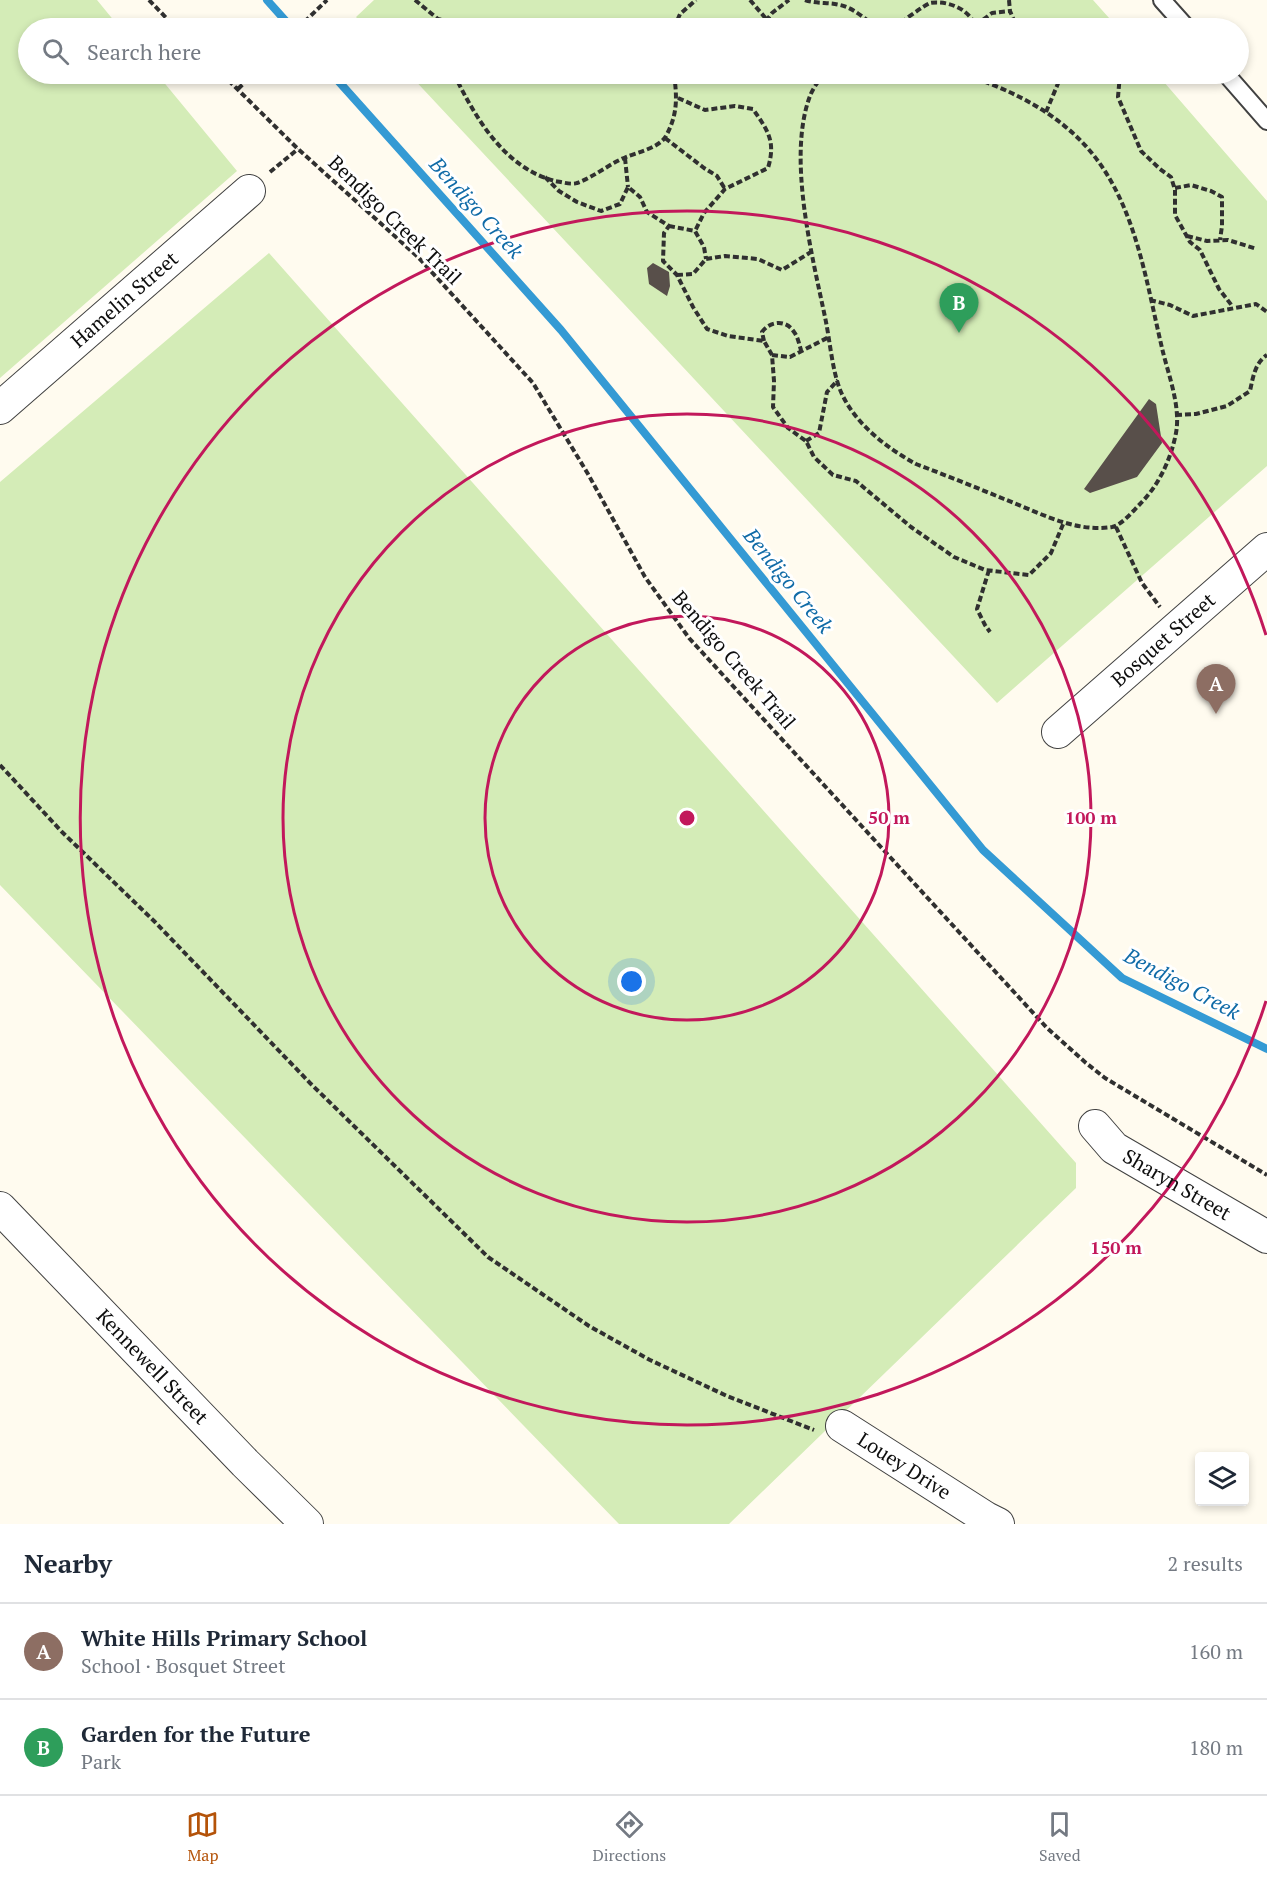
<!DOCTYPE html>
<meta charset="utf-8">
<style>
body{margin:0;font-family:"PT Serif",serif;background:#f6f6f7;color:#1f2937}
.controls{position:absolute;right:18px;bottom:18px;display:grid;overflow:hidden;border-radius:6px;box-shadow:0 3px 9px #0003}
.controls button{width:54px;height:54px;display:grid;place-items:center;padding:0;border:0;border-bottom:2px solid #e0e1e3;background:#fff;color:#1f2937;font:30px sans-serif}
.you{position:absolute;left:632px;top:982px;width:21px;height:21px;margin:-15px;border:4px solid #fff;border-radius:50%;background:#1a73e8;box-shadow:0 0 0 9px #1a73e833}
.badge{display:grid;place-items:center;width:39px;height:39px;border-radius:50%;background:#b45309;color:#fff;font-size:20px;font-weight:700}
.pin{position:absolute;translate:-50% -50px;filter:drop-shadow(0 2px 3px #0008)}
.pin::after{content:'';position:absolute;top:32px;width:21px;height:18px;background:inherit;clip-path:polygon(0 0,100% 0,50% 100%)}
.list{margin:0;padding:0;list-style:none}
h2{display:flex;justify-content:space-between;align-items:center;height:78px;margin:0;padding:0 24px;font-size:26px}
h2 small{font-size:20px;font-weight:400;color:#747a83}
.list li{display:grid;grid-template-columns:39px 1fr auto;gap:18px;align-items:center;box-sizing:border-box;height:96px;padding:0 24px;border-top:2px solid #e0e1e3}
.list b{display:block;font-size:22px;white-space:nowrap}
.list p{margin:0;font-size:20px;white-space:nowrap;color:#747a83}
.list em{font-size:20px;font-style:normal;color:#747a83}
.icon{flex:none;width:33px;height:33px;fill:none;stroke:currentColor;stroke-width:2;stroke-linecap:round;stroke-linejoin:round}
.map{position:relative;flex:none;width:1267px;height:1524px;overflow:hidden}
.search{position:absolute;background:#fff;box-shadow:0 3px 9px #0003;left:18px;right:18px;top:18px;height:66px;display:flex;align-items:center;gap:15px;box-sizing:border-box;padding:0 21px;border-radius:33px;color:#747a83;font-size:22px}
.sheet{height:270px;background:#fff}
nav{display:flex;justify-content:space-around;align-items:center;box-sizing:border-box;height:84px;border-top:2px solid #e0e1e3;background:#fff;font-size:16px;color:#747a83}
nav a{display:grid;justify-items:center;gap:3px}
nav .on{color:#b45309}
.map>svg:first-child{display:block}
.green{fill:#d4ecb7}
.lines{fill:none;stroke-linecap:round;stroke-linejoin:round}
.stream{stroke:#349ad4;stroke-width:8}
.building{fill:#584f4a}
.lane-casing{stroke:#414141;stroke-width:20}
.street-casing{stroke:#414141;stroke-width:34}
.path{stroke:#303030;stroke-width:4;stroke-dasharray:6 3;stroke-linecap:butt}
.lane{stroke:#fff;stroke-width:16}
.street{stroke:#fff;stroke-width:32}
.ring{fill:none;stroke:#c2185b;stroke-width:3}
.labels{text-anchor:middle;stroke-width:6;stroke-linejoin:round;paint-order:stroke}
.street-label{font-size:20px;fill:#0e0e0e;stroke:#fff}
.water-label{font-size:21px;font-style:italic;fill:#106ba7;stroke:#fff}
.centre{fill:#c2185b;stroke:#fff;stroke-width:3}
.ring-label{font-size:18px;text-anchor:middle;font-weight:bold;fill:#c2185b;stroke:#fff;stroke-width:6;stroke-linejoin:round;paint-order:stroke}
</style>
<div class="map">
<svg width="1267" height="1524" viewBox="0 0 1267 1524">
<rect width="100%" height="100%" fill="#fffbef"/>
<!-- green -->
<path class="green" d="M0,0H97L120,28H28V74H157L237,171L0,378Z
M374,0H1093L1118,28H366L356,17Z
M409,74H1157L1267,201V466L997,703Z
M269,253L1076,1163V1188L729,1524H619L0,885V482Z"/>
<g class="lines">
<!-- stream -->
<path class="stream" d="M267,0L292,28
M332,74L561,330L983,850L1122,978L1267,1049"/>
</g>
<!-- building -->
<path class="building" d="M653,263L669,272L670,286L667,296L649,284L647,268Z
M1149,399L1156,404L1162,443L1137,477L1090,493L1084,489Z"/>
<g class="lines">
<defs>
<path id="lane" d="M1162,0L1187,28
M1226,74L1267,121"/>
<g id="street">
<path id="s1" d="M0,408L249,191"/>
<path id="s2" d="M1058,732L1267,549"/>
<path id="s3" d="M1095,1126L1114,1148L1267,1237"/>
<path id="s4" d="M0,1208L245,1463L307,1524"/>
<path id="s5" d="M842,1426L986,1518L998,1524"/>
</g>
</defs>
<!-- lane casing -->
<use href="#lane" class="lane-casing"/>
<!-- street casing -->
<use href="#street" class="street-casing"/>
<!-- path -->
<path class="path" d="M149,0L176,28
M415,0L438,19L476,28
M750,0L774,28
M805,0C817,4 828,2 840,5C854,8 866,20 878,28
M1009,0L1010,11
M438,19L439,28
M766,21L772,13L789,0
M976,25L992,13L1010,11L1017,28
M298,28L327,0
M674,28L680,14L696,0
M894,28C900,23 923,6 930,3C949,0 971,10 976,28
M222,74L298,149L418,257L533,383L588,474L645,577L689,638L1047,1028L1086,1063L1105,1078L1267,1175
M454,74C475,117 504,168 555,181C561,182 572,185 577,183C594,177 609,164 626,157C638,152 659,148 666,136C678,114 677,97 674,74
M824,74C819,80 813,88 810,96C787,157 812,255 825,317C830,340 832,371 841,392C855,424 887,448 916,464C945,475 975,487 1004,499C1038,512 1075,533 1112,527C1122,525 1133,511 1140,504C1159,485 1171,459 1176,433C1181,406 1168,374 1162,348C1147,285 1137,214 1098,161C1065,116 1015,91 963,74
M978,74L982,80L990,74
M1120,74L1118,97L1141,151L1160,169L1171,177L1175,190V215L1190,242L1200,250L1219,289L1233,307
M238,89L253,74
M678,98L705,110L735,106L753,109C768,131 776,141 768,168L725,189L704,213L695,231
M1046,112L1062,74
M665,138L704,168L717,176L725,189
M625,158L628,187
M270,172L298,149
M545,177L559,191L577,202L601,211L620,204L628,187L640,197L647,212L669,226L664,233L663,261L677,275L693,307L707,329L728,336L764,341L772,355L774,381L773,407L788,428L806,441L814,457L833,475L856,481L911,527L954,557L985,570L1029,575L1051,553L1064,522
M1175,188L1191,185L1211,191L1222,197V226L1220,240
M669,226L695,231L704,247L706,259
M1187,236L1207,241L1228,240L1257,249
M677,275L693,274L706,259L725,256L758,259L782,270L811,252
M1150,300L1170,305L1193,316L1256,304L1267,312
M764,341L762,332C770,321 786,319 794,332C798,337 799,344 801,350
M772,355L790,357L829,337
M1176,415L1196,414L1227,406L1250,391C1253,377 1255,363 1267,355
M806,441L819,433L827,392L838,380
M1116,527L1142,583L1160,607
M989,570L977,609L985,625L990,632
M0,765L62,832L154,921L310,1083L488,1257L589,1326L650,1360L727,1396L814,1430"/>
<!-- lane -->
<use href="#lane" class="lane"/>
<!-- street -->
<use href="#street" class="street"/>
</g>
<!-- distance rings -->
<g class="ring">
<circle cx="687" cy="818" r="202"/>
<circle cx="687" cy="818" r="404"/>
<path d="M1266 1001A607 607 0 1 1 1266 635"/>
</g>
<g class="labels">
<!-- street labels -->
<g class="street-label">
<text transform="translate(395 220) rotate(44)" y="7">Bendigo Creek Trail</text>
<text dy="7" stroke="none"><textPath href="#s1" startOffset="165">Hamelin Street</textPath></text>
<text dy="7" stroke="none"><textPath href="#s2" startOffset="140">Bosquet Street</textPath></text>
<text transform="translate(734 660) rotate(49)" y="7">Bendigo Creek Trail</text>
<text dy="7" stroke="none"><textPath href="#s3" startOffset="102">Sharyn Street</textPath></text>
<text dy="7" stroke="none"><textPath href="#s4" startOffset="220">Kennewell Street</textPath></text>
<text dy="7" stroke="none"><textPath href="#s5" startOffset="74">Louey Drive</textPath></text>
</g>
<!-- water labels -->
<g class="water-label">
<text transform="translate(476 208) rotate(48)" y="7">Bendigo Creek</text>
<text transform="translate(788 581) rotate(51)" y="7">Bendigo Creek</text>
<text transform="translate(1182 984) rotate(28)" y="7">Bendigo Creek</text>
</g>
</g>
<circle cx="687" cy="818" r="9" class="centre"/>
<g class="ring-label">
<text x="889" y="824">50 m</text>
<text x="1091" y="824">100 m</text>
<text x="1116" y="1254">150 m</text>
</g>
</svg>
<div class="controls">
<button><svg class="icon" aria-label="layers" viewBox="0 0 24 24"><path d="M12 4l9 5-9 5-9-5zM3 14l9 5 9-5"/></svg></button>
</div>
<div class="you"></div>
<div class="pin badge" style="left:1216px;top:714px;background:#8d6e63">A</div>
<div class="pin badge" style="left:959px;top:333px;background:#2e9e5b">B</div>
<div class="search"><svg class="icon" aria-label="search" viewBox="0 0 24 24"><circle cx="10" cy="10" r="6"/><path d="M15 15l6 6"/></svg>Search here</div>
</div>
<section class="sheet">
<h2>Nearby<small>2 results</small></h2>
<ul class="list">
<li><span class="badge" style="background:#8d6e63">A</span><div><b>White Hills Primary School</b><p>School · Bosquet Street</p></div><em>160 m</em></li>
<li><span class="badge" style="background:#2e9e5b">B</span><div><b>Garden for the Future</b><p>Park</p></div><em>180 m</em></li>
</ul>
</section>
<nav>
<a class="on"><svg class="icon" aria-label="map" viewBox="0 0 24 24"><path d="M3 6l6-2 6 2 6-2v14l-6 2-6-2-6 2zM9 4v14M15 6v14"/></svg>Map</a>
<a><svg class="icon" aria-label="directions" viewBox="0 0 24 24"><path d="M12 3l9 9-9 9-9-9zM9 14v-3h6M13 9l2 2-2 2"/></svg>Directions</a>
<a><svg class="icon" aria-label="saved" viewBox="0 0 24 24"><path d="M7 4h10v16l-5-4-5 4z"/></svg>Saved</a>
</nav>
